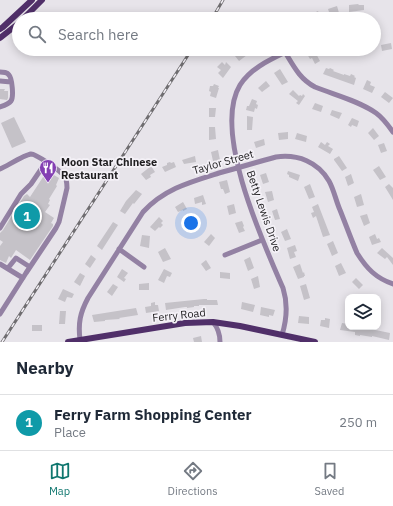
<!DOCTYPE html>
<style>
body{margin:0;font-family:"IBM Plex Sans",sans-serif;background:#f2f2f3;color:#1f2937}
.controls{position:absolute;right:12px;bottom:12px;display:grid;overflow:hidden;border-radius:8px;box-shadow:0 2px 10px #0003}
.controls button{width:36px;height:36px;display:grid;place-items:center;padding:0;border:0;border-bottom:1px solid #e0e1e3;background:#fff;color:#1f2937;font:20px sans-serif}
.you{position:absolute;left:191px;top:223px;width:14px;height:14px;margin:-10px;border:3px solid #fff;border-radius:50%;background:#1a73e8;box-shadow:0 0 0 6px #1a73e833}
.badge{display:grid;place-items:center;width:26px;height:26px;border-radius:50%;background:#0f766e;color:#fff;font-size:13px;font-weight:700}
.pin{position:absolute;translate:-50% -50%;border:2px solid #fff;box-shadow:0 1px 4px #0006}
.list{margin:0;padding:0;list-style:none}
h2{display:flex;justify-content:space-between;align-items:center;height:52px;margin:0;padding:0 16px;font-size:17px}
h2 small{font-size:13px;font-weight:400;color:#747a83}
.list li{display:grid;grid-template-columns:26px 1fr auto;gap:12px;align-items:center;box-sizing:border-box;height:56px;padding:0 16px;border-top:1px solid #e0e1e3}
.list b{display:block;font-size:15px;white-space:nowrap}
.list p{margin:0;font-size:13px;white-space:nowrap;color:#747a83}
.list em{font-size:13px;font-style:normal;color:#747a83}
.icon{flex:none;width:22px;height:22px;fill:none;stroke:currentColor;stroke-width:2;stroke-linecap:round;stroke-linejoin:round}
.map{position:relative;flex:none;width:393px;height:342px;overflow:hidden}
.search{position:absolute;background:#fff;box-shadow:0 2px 10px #0003;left:12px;right:12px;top:12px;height:44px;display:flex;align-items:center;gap:10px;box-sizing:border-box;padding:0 14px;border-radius:22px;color:#747a83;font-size:15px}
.sheet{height:108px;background:#fff}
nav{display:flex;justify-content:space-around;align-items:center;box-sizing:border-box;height:56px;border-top:1px solid #e0e1e3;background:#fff;font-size:11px;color:#747a83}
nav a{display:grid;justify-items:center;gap:2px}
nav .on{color:#0f766e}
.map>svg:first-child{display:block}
.building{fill:#c5c2c8}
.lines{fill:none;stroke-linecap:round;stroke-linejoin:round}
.minor{stroke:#9381a3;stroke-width:5}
.major{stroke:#502f69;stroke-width:6}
.rail-casing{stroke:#6f6d70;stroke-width:3}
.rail{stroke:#f4f1f7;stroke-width:1.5;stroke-dasharray:4.5;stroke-linecap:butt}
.labels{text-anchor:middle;stroke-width:3.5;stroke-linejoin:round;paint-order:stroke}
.poi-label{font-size:11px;font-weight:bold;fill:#1f1e20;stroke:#f4f1f7;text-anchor:start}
.street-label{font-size:11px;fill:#1f1e20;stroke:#f4f1f7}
</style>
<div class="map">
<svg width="393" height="342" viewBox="0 0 393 342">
<rect width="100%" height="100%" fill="#e7e4ea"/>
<!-- building -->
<path class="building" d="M358,4L359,5H364V10L349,12V5Z
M337,6L339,13L330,15L328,9Z
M318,11L321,18L317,19H311L309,15Z
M391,43L392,49L382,51L381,45Z
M243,50L247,55L239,61L235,56Z
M314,50L320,61L315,64L312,58L310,59L307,54Z
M222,62L225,65L226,62L231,67L223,78L218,73L221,70L217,67Z
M326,68L329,69L330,68L334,70L333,71L344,75V74L350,76L351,74L355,76L354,77L356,78L354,85L323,74Z
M280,69L288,82L282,85L274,73Z
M367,80L371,82L370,85L375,87L372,93L363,89Z
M266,81L270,86L262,92L258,88Z
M214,84L219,86L218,88H219L216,98L210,96L211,92L209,91L210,86H213Z
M0,89H5L4,91H8V98L7,100L0,99Z
M293,90L299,96L300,95L302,96L303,94L305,96L299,105L296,103L298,101L289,94Z
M385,92L393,98L389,103L381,97Z
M252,99L257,101L256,104L258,105L257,109L255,108L254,112L246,110L247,106H249Z
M315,103L323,106L321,112L312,109Z
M209,108H216L215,117H209Z
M332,110L342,113L339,119L330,115Z
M247,116L253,117L252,130H247Z
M14,117L26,142L12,148L1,123Z
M352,118L359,121L357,127L352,125L351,127L348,125Z
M209,127H215L216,139L209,140Z
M373,128L379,136L374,140L368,133Z
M288,132V139L279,140L278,133Z
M297,133L307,136L306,142L295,139Z
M264,139L265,145L256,148L254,142Z
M321,142L325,145L327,142L330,144L328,146L333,149L330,154L318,147Z
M384,143L387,151L381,153L378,145Z
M218,150L220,160L213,161L211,152Z
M195,156L196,162L184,164L182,160Z
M339,156L347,168L342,171L334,160V159Z
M170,162L171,163L174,162L176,167L165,172L162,167L167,165V163Z
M151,166L155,172L150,175L151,177L146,180L141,174Z
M379,166L386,177L380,180L373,170Z
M47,171L59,178L56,185L57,186L49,199L50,200L48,204L50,205L45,212L54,218L51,223L53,224V226L30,260L16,250L11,258L9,256L6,263L0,260V246L3,242L0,240V233L3,230L24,196L27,194L30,197Z
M288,171L300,175L298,181L289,177V175L287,174Z
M266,173L269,182L263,184L260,175Z
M351,174L354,183L348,186L345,177Z
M227,180L230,192L225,194L223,189H221L219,182Z
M310,184L315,197L309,199L304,187Z
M389,184L393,188V200L385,187Z
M136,190L142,194L134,204L133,203L125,214L120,211L126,201Z
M272,191L274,200L268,202L265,192Z
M361,194L364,205L357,207L354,197Z
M203,195L206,204L202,205V202L195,204L194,198Z
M183,202L187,209L183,211V210L178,212L175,207Z
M234,204L236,213L229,215L227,206Z
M318,204L330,235L323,237L316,216L313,218L311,213L314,212L312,207Z
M277,209L280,219L275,220L272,211Z
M367,214L370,223L364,226L360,216Z
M159,217L163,221L161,223L163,225L160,228L159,227L155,231L150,227Z
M242,221L244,226L243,227L245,231L239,233L235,223Z
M113,222L118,225L102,250L97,246Z
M287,229L291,239L285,241L281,232Z
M211,234L215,238L209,246L204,242Z
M375,234L377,239L379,238L381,242L372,245L369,237Z
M142,235L150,236L149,248L140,246Z
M333,241L338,253L332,256L327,244Z
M295,245L297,251L294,252L296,257L290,259L287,248Z
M165,248L171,259L163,262L158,252Z
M382,248L393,258V265L387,257L385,259L377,253Z
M91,255L96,259L90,268L85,264Z
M250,257L254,268L248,271L244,260Z
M206,260L211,268L206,271L201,264Z
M341,263L346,273L339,276L335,266Z
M300,264L303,273L304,272L305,276H304V277L298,279L293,267Z
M122,269L128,273L124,278L126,279L124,282L117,277Z
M164,269L172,273L170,277L167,276L164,283L158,280Z
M220,272L230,273V279L220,278Z
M80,273L85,276L80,286L74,282Z
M258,276L260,287L254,289L251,279Z
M356,278L363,285L359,289L352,282Z
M149,283V290H139V284Z
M113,284L118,287L112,296L107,292Z
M306,284L310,298L304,300L300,286Z
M63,289L74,294L72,298L67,297L65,302L58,299Z
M204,299H207V300H217L218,305H199V306H194V307L187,308V307H185L166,310L165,303Z
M155,302V305H158L159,311L146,313L145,307L151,306V303Z
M242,302L255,305L253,312L241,309Z
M261,307L275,310L273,316L269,315V317L260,315Z
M136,308L138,315L119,318L120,319L105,320V321L94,322L92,315Z
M60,311H66L65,324H59Z
M299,316L309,317V324L298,323Z
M325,318L330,319L329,328L320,326L321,320H325Z
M342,323L348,324V327H361L390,333L389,340L372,336V337L360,335V336L355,335V332L340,330Z
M32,325H42V331H32Z
M201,336L202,342H194L193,338Z"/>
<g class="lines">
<!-- minor -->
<path class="minor" d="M374,26H376
M285,52C294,67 300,79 315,87C335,95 359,101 376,113C383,118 388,125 393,132
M0,72C4,72 7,72 9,75C12,78 14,97 11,101C9,104 3,106 0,107
M0,81L11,82
M0,169C7,166 24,155 31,154C36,154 61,171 64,176C67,179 67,184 67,188L59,222L56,228L26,273L0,314
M0,228L21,194L31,184L46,162
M119,249L144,267
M225,255L262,240
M0,264L23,278
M8,268L16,258L30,267
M213,322C218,328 220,334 220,342
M282,335C287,319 288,304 283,288C263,242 212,131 240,85C251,67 274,58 292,49
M80,340C78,323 80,313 88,298L143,212C164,189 190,182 219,173C238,168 257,162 276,157C298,154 318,162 329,181C334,190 336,201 340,210C346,225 351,239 357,253C367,269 376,278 393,284"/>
<!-- major -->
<path class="major" d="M23,19L42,0
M0,29L3,27L32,0
M0,38L19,23
M68,342L185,323L213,322L240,326L315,342"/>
<defs>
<path id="rail" d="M212,19L223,0
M2,342L192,49"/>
</defs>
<!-- rail casing -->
<use href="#rail" class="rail-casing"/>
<!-- rail -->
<use href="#rail" class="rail"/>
</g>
<!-- icons -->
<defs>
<symbol id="restaurant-pin" viewBox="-11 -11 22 30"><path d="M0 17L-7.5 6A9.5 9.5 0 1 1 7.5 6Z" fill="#8440b3" stroke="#f4f1f7"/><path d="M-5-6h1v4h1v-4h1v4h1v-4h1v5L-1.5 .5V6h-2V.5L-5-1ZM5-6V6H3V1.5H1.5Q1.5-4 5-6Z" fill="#fff"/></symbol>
</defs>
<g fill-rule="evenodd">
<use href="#restaurant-pin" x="38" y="158" width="20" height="27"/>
</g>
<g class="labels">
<!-- poi labels -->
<g class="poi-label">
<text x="61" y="166">Moon Star Chinese<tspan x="61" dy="13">Restaurant</tspan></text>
</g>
<!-- street labels -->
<g class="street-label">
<text transform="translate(223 162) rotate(-16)" y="4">Taylor Street</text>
<text transform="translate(264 211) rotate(71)" y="4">Betty Lewis Drive</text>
<text transform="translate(179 315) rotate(-6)" y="4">Ferry Road</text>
</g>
</g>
</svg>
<div class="controls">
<button><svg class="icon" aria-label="layers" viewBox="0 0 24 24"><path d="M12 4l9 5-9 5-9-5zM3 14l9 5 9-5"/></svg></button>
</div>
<div class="you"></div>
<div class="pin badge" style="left:27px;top:216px;background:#0f9aa8">1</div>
<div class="search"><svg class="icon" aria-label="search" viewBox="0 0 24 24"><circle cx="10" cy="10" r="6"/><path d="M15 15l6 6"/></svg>Search here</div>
</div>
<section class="sheet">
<h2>Nearby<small></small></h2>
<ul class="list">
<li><span class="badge" style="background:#0f9aa8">1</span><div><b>Ferry Farm Shopping Center</b><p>Place</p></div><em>250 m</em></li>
</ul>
</section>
<nav>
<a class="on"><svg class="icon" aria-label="map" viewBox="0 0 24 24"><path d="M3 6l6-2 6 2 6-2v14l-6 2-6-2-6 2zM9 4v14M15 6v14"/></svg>Map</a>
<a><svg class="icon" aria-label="directions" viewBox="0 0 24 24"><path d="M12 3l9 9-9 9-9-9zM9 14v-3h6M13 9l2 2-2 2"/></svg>Directions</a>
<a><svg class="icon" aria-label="saved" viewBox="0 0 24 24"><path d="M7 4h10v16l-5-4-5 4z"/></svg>Saved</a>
</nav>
